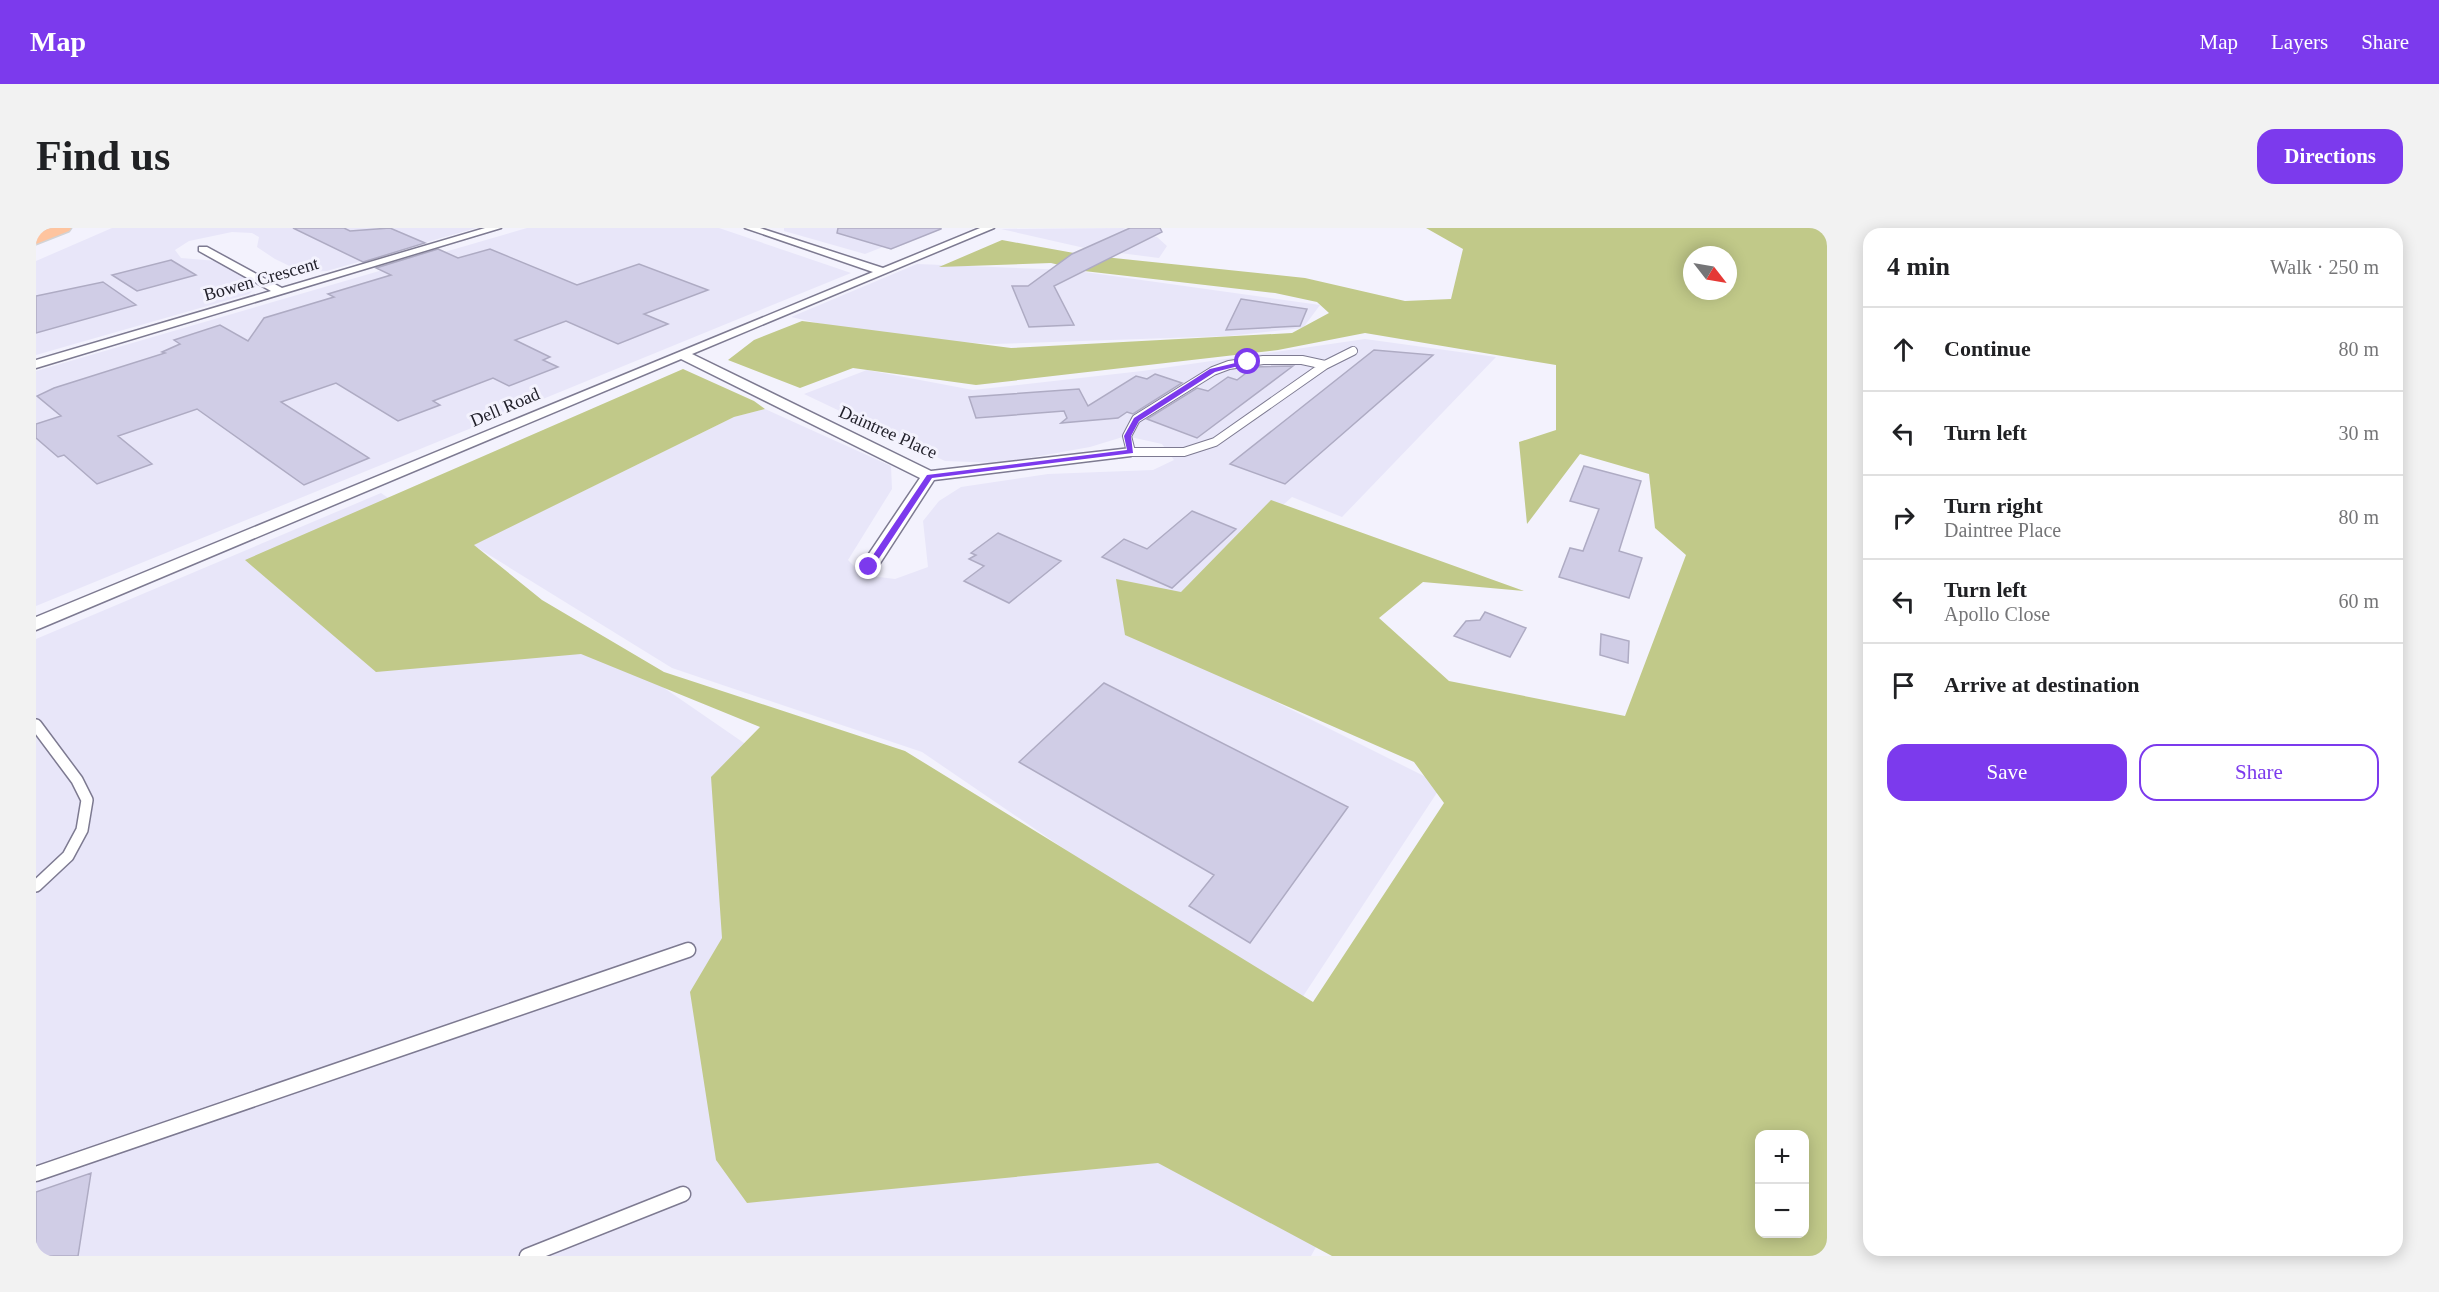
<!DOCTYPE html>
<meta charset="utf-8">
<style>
body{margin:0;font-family:Georgia,serif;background:#f2f2f2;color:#202124}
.controls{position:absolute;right:18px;bottom:18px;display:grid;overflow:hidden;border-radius:12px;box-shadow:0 3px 15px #0003}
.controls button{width:54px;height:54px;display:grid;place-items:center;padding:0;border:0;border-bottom:2px solid #e0e0e0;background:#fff;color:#202124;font:30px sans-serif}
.compass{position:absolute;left:1647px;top:18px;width:54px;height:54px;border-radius:50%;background:#fff;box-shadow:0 3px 15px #0003;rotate:121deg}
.stop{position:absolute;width:18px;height:18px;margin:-14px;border:4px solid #7c3aed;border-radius:50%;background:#fff}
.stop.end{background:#7c3aed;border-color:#fff;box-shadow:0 2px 6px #0008}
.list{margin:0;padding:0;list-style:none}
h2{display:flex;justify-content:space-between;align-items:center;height:78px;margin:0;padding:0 24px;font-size:26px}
h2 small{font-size:20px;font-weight:400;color:#757577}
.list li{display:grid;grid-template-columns:39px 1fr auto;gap:18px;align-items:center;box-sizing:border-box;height:84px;padding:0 24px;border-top:2px solid #e0e0e0}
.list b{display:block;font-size:22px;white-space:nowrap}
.list p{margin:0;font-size:20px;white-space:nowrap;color:#757577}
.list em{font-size:20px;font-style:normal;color:#757577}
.actions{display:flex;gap:12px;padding:18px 24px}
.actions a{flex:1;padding:14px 0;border:2px solid #7c3aed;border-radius:18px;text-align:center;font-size:21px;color:#7c3aed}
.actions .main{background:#7c3aed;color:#fff}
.icon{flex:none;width:33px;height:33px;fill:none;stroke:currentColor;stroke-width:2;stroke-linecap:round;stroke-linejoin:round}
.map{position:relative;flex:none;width:1791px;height:1028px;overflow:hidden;border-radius:18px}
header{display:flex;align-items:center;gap:36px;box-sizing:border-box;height:84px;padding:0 30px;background:#7c3aed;color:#fff}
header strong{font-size:28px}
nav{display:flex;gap:33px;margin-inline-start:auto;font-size:21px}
.intro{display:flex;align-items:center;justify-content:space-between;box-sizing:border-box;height:144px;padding:0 36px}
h1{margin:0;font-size:42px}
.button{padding:15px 27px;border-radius:18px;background:#7c3aed;color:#fff;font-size:21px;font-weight:700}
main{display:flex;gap:36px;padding:0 36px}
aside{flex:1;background:#fff;border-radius:18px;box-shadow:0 3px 15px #0003}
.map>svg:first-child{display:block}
.built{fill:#e8e6f9}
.forest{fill:#c1c989;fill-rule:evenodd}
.building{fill:#d0cde6;stroke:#aeabc3;stroke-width:1.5}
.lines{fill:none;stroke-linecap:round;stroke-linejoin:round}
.service-far3-casing{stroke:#7d7a91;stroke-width:8}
.service-far2-casing{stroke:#7d7a91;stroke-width:10}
.service-far1-casing{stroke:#7d7a91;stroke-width:14}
.service-casing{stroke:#7d7a91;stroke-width:17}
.minor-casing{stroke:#7d7a91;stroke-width:3}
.primary-casing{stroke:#d3d3d5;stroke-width:3}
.service-far3{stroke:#fff;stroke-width:6}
.service-far2{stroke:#fff;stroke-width:8}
.service-far1{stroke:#fff;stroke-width:11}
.service{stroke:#fff;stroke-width:14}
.minor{fill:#fff;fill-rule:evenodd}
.primary{fill:#fec49f;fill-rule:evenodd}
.route{fill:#7c3aed}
.labels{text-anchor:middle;stroke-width:6;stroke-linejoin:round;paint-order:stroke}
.far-street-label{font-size:18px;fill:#22212b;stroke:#f3f2fd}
</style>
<header>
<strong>Map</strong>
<nav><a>Map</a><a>Layers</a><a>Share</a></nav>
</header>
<div class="intro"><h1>Find us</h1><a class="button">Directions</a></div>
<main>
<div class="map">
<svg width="1791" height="1028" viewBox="0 0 1791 1028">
<rect width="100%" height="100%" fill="#f3f2fd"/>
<!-- built -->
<path class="built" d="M76,0H440L291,43L266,44L239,31L221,19L223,9L216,5L196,4L153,13L139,22L145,30L181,33L223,56L213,66L0,127V33Z
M491,0H683L815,45L0,378V143Z
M748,0H895L829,26L748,3Z
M1087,0L1121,9L1131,18L1123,30L1053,21L965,1Z
M881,36L1034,42L1284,77L1267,100L1192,108L958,116L848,110L755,89Z
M1329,111L1460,129L1306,289L1256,269L1102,405L1406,557L1260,779L886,524L636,440L437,317L698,189L729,181L855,238L856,261L812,332L827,347L859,351L892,339L887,293L903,273L925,259L1012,246L1117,242L1138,232L1126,216L1090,208L1054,219L964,235L909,233L768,166L831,142L937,162L1106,143Z
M345,265L1324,939L1275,1028H0V411Z"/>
<!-- forest -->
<path class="forest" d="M1390,0H1791V1028H1296L1122,935L711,975L680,932L654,764L686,710L675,549L724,499L545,426L340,444L209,332L647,141L718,173L729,181L698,189L438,317L506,372L628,444L869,523L1277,774L1408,575L1378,534L1089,407L1080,351L1145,364L1235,272L1488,363L1387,354L1343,390L1413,453L1589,488L1650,327L1619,300L1613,246L1544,226L1491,296L1483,214L1520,202V137L1329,105L1242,122L940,157L817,140L764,160L692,132L718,112L766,93L975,120L1256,105L1293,85L1281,74L1239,65L1048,43L1015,35L903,39L966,12L1049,27L1269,50L1369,73L1415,71L1427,21ZM1656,27H1692V63H1656ZM1724,906H1768V1006H1724Z"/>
<!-- building -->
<path class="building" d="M257,0H308L314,3L354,0L389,15L327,34Z
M802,0H905V1L855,21L801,5Z
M1094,0H1124L1126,4L1018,58L1038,97L993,99L976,58H992L1036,26Z
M402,21L422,30L454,21L541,57L603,36L672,62L608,86L632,96L582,116L530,93L479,112L514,129L507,132L522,139L473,158L457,150L397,173L404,177L362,193L300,155L245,174L333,230L268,257L161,181L82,208L116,236L61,256L28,227L22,229L0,210V196L25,188L1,168L18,160L129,125L126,124L144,116L138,112L184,97L212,113L228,90L298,69L292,66L355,47L340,40Z
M135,32L160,47L101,63L76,47Z
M67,54L100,77L0,105V68Z
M1205,71L1271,81L1264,98L1190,102Z
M1338,122L1397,127L1249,256L1194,236Z
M1257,138L1161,210L1111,191L1161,160L1172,163L1192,149L1201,152L1218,139Z
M1119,146L1146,155L1097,186L1091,184L1082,190L1025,195L1031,190L1028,183L940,190L933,169L1043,161L1052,178L1100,148L1111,151Z
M1548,238L1605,253L1583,323L1606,330L1593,370L1523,349L1534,320L1547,323L1563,281L1534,273Z
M1156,283L1200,301L1136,360L1066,329L1088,311L1111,321Z
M962,305L1025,333L973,375L928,353L948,338L933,331L940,327L935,325Z
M1449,384L1490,400L1474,429L1418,408L1430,393L1444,392Z
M1565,406L1593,413L1592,435L1564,427Z
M1068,455L1312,579L1214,715L1153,678L1178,647L983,534Z
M55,945L42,1028H0V964Z"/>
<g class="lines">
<defs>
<path id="service-far3" d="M1314,124L1317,123"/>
<path id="service-far2" d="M1227,132H1266L1289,137L1179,214L1148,224H1095L1091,208L1100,191L1177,143L1193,137Z
M1289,137L1317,123"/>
<path id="service-far1" d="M0,497L41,552L51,572L46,602L32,628L0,658"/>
<path id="service" d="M0,946L652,722
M491,1028L647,966"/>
<path id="minor" d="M449,0H465L0,140V132L235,63L163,23V19H171L246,60Z
M709,0H724L847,40L944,0H958L656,126L895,243L1095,220L1102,224L1095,228L898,252L839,343L833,344L824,339L884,250L645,131L0,402V389L837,44Z"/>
<path id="primary" d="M13,0H35L33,3L0,16V5Z"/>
</defs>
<!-- service-far3 casing -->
<use href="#service-far3" class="service-far3-casing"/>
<!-- service-far2 casing -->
<use href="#service-far2" class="service-far2-casing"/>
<!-- service-far1 casing -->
<use href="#service-far1" class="service-far1-casing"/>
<!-- service casing -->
<use href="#service" class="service-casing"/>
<!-- minor casing -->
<use href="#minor" class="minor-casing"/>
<!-- primary casing -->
<use href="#primary" class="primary-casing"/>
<!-- service-far3 -->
<use href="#service-far3" class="service-far3"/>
<!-- service-far2 -->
<use href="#service-far2" class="service-far2"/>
<!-- service-far1 -->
<use href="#service-far1" class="service-far1"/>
<!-- service -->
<use href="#service" class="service"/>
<!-- minor -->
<use href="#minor" class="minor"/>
<!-- primary -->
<use href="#primary" class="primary"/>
</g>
<!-- route -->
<path class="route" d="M1212,132L1214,135L1179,144L1103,193L1095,208L1097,225L896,250L836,341L829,339L891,247L1091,222L1088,208L1098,190L1174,141Z"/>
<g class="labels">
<!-- far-street labels -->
<g class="far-street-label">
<text transform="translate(225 51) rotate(-16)" y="6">Bowen Crescent</text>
<text transform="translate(469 179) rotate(-23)" y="6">Dell Road</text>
<text transform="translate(852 204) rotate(24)" y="6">Daintree Place</text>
</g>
</g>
</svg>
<div class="controls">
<button>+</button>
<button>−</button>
</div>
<svg class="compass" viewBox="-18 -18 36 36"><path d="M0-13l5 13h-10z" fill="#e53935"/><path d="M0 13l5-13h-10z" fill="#757577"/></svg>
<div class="stop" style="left:1212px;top:134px"></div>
<div class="stop end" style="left:833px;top:339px"></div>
</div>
<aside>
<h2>4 min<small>Walk · 250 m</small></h2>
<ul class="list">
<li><svg class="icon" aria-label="ahead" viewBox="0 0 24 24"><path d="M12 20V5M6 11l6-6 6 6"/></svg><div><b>Continue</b></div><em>80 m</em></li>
<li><svg class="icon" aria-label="left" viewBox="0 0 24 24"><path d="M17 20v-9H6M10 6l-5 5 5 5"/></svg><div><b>Turn left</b></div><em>30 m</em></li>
<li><svg class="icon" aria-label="right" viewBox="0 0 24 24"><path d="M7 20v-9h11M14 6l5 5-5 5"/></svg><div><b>Turn right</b><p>Daintree Place</p></div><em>80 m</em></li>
<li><svg class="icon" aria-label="left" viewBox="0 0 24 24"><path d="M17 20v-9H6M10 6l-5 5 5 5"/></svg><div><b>Turn left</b><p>Apollo Close</p></div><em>60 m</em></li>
<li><svg class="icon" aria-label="arrive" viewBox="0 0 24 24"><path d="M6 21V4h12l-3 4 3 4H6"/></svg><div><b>Arrive at destination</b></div></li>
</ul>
<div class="actions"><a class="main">Save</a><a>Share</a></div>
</aside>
</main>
